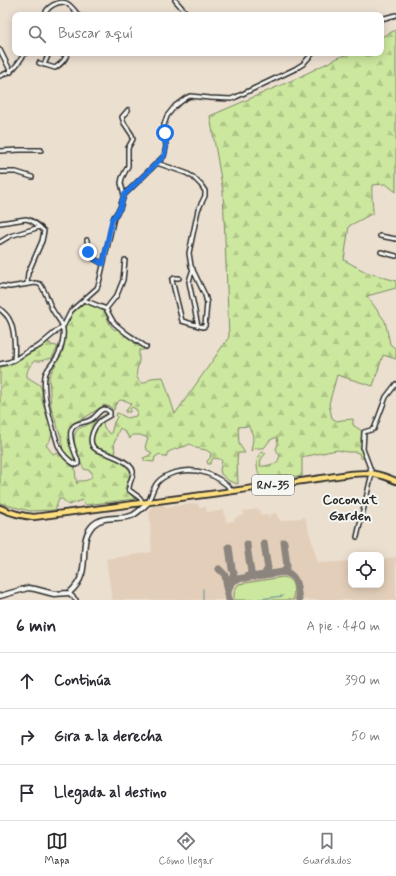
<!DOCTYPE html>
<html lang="es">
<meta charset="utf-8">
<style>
body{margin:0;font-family:Mynerve,sans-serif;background:#f7f7f7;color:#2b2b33}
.controls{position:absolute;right:12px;bottom:12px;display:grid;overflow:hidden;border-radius:8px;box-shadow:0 2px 10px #0003}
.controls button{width:36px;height:36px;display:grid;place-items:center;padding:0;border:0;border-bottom:1px solid #e1e1e2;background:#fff;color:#2b2b33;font:20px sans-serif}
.stop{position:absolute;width:12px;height:12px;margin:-9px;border:3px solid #1a73e8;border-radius:50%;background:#fff}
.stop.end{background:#1a73e8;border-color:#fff;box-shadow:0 1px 4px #0008}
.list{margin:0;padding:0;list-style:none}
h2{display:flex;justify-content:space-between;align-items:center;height:52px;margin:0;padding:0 16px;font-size:17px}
h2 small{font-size:13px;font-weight:400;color:#7c7c81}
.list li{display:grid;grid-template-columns:26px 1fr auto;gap:12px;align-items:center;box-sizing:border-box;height:56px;padding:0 16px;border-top:1px solid #e1e1e2}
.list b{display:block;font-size:15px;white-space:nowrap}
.list em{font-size:13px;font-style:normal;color:#7c7c81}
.icon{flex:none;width:22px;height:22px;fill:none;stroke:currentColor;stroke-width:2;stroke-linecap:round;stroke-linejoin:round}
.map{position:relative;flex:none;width:396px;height:600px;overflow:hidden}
.search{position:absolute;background:#fff;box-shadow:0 2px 10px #0003;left:12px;right:12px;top:12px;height:44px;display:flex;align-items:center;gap:10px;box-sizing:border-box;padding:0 14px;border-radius:8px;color:#7c7c81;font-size:15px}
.sheet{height:220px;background:#fff}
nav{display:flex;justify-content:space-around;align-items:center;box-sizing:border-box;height:56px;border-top:1px solid #e1e1e2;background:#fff;font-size:11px;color:#7c7c81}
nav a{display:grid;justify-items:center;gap:2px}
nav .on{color:#2b2b2b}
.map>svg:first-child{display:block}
.built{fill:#e3cfb9}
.green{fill:#cce79e;stroke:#7c8964}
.forest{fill:url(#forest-firs);stroke:#7c8964}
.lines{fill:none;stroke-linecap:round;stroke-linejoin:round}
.stream{stroke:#608a9a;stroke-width:1}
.taxiway{stroke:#8b857e;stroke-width:7}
.street-casing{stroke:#2b2b2b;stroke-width:6}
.secondary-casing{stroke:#2b2b2b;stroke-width:7}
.primary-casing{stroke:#2b2b2b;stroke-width:8}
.street{stroke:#f6f6f2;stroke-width:3}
.secondary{stroke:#f6f6f2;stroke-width:4}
.primary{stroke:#fedf80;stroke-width:4.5}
.route{stroke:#1a73e8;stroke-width:5}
.labels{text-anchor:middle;stroke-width:4;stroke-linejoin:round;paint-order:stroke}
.shield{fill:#f6f6f2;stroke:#686867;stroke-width:1}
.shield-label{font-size:12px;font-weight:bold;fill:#2b2b2b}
.neighbourhood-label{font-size:14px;font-weight:bold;fill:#2b2b2b;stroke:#f6f6f2}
</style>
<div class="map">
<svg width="396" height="600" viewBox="0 0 396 600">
<defs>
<pattern id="forest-firs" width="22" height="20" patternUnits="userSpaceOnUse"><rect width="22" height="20" fill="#cce79e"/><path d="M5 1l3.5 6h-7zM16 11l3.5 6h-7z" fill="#afc688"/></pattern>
</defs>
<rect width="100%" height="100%" fill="#ebdfd0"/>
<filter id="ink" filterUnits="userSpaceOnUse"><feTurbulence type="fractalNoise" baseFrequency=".025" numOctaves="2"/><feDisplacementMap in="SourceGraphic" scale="8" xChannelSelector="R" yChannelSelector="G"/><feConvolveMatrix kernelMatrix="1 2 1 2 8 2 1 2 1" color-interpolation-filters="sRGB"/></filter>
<g filter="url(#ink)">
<!-- built -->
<path class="built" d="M161,503L166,507L198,503L199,507H206L207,512L214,511V512L224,510L226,522L234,521V519L236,518V517L244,515L243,511L259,509L260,515L268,514V517H270V514L276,513L280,521L305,517L318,563L351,561V585H381V559L396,557V600H112L106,559L152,552L149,510L155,504Z"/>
<!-- green -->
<path class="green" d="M283,577C296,580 293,589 294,600H234C234,592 234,590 239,584Z"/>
<!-- forest -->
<path class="forest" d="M396,30V192L386,184L372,185C371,195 373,204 373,213L349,226L344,260L366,272L396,281V288L367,296L385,321L390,344L396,349V359L383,355L373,386L337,375L329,404L332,418L337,421L342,420L353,419V425L362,431L363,434L364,455L363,459L360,457L359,453L355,452H347L337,450L302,457V476L299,477L287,475L262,479C256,473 255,458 261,452L266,453L261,459L260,466H265L277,463L280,456L276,449L278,444L277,437L270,440L264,448H256L251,451C253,439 255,436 248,426L238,427L239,444L245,453H238L237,460L238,484L229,481L221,474L220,470L222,461L220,459L213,458L210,464H208L207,461L210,458L211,453L206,450L196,448L190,444C184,448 175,448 168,452L166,457H163L160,454L155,457L154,462L145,461L143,458L148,456L152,453L147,450L145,447L148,438L140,435H132L130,439L125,432L120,428L117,434L116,440L114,442L115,453L130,471V474L125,489L135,499L85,505L82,500L69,505L65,502L63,499H59L55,510L30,511L10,506L0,503V368C6,365 11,362 17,359C27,354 38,351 45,342H49L51,345L57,346V349L55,352L52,358L40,361H34C30,366 26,370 27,377L40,385L42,391V401L52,433L50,440L46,445L53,454L57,453C60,456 63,456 65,459C69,462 71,465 75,468L76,479L77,484L78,483V481C84,481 89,481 92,476V472L88,470L84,469C79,460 69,438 78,429C80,427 84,427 87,425C93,422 100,418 107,414L103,417C103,426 103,429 111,434L114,422L117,417L116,414L118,413L127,418L136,416L137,412V410L132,407L130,409V412H125L131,404L127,401L120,400L115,405L114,410L110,407L104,405L86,417L73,423L69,436L74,453L75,461L63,452L61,437L51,407L49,377L62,352L66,323L70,314L87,300L104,305C107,314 107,325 115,330L119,327L136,336L134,343L141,346L144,350H139C139,353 139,357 139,360C138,370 133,375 141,383H145L151,378L163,377L175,414L229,337L223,191L210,116L295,79L348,53H381V37Z"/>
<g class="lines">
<!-- stream -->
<path class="stream" d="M203,589V600
M252,600L283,596"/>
<!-- taxiway -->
<path class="taxiway" d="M264,543L267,563L268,568L264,575
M229,547L232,569L234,573L228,586V592L231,583L237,579L283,572C298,574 297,588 299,600
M219,569L225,575L229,600
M283,572L286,569L287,566L284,542
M246,578C248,576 250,575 251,572C251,571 247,548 247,544"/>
<defs>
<path id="street" d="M175,0L188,15
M45,15C46,7 59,0 66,3C71,5 75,11 78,15
M381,19L396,15
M0,50L11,72
M60,53L67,55
M39,63L55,68C61,64 66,60 67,53
M44,65L49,53
M0,76C14,71 17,65 25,53
M0,151L20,150H41
M157,163L186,173L193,177L201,185L205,191V196L198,210L189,253L191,266L205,295L207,303L205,326L203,327L182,321L172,280L174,278H179
M0,172H16L32,177
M124,195L121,183L122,178L128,166V148L133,139L132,135L124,123L122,117L128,110
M0,223L26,219C33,220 39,226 44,231L42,241L28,273L27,284
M380,236L396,239
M87,240L89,256L103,264
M0,242L10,236L40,227
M381,252L396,256
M193,269L190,278L189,282L198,326
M0,286L10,287L35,283L40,284C46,292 48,301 52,309C55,315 60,320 62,325C65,332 62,348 58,355C55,362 47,367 45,376C42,397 52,424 58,445C61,453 69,462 77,465L78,464V461C75,452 69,441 71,431C74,421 85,424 92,419C96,417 99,410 104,409C107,409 108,411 110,412V415C106,418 102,419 99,422C93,429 86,444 97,450C106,453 131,461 133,471C134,477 128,483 129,490L140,498L143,503
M84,300L106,309L114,323L126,333L146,347
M0,309C3,312 7,315 9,319C15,329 15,349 14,360
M106,309L117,295L123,280L125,260
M0,364L9,362L14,360L30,350L39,346L64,325L71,311L97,288L99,283L114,217L120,208L124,195L164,156L166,147L164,125L167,116L175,106L186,98L190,96L210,98L231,99L236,97L295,69L303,64L313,53
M148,503C151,496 153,488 157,483C161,478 167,475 173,473C196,466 217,474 233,491
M357,537L372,473L363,449L364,432L374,429L386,397L396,384
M69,593L76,600"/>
<path id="secondary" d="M0,596L28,588L35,589L54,594L69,593C95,572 75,544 93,525C103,515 119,520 131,516C137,514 143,507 148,503"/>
<path id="primary" d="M0,508C11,513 21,516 34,517L226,492L350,474C371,472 377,473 396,481"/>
</defs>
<!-- street casing -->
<use href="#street" class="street-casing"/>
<!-- secondary casing -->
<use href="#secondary" class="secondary-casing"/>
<!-- primary casing -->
<use href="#primary" class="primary-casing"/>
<!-- street -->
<use href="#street" class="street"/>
<!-- secondary -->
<use href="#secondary" class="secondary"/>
<!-- primary -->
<use href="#primary" class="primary"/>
</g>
</g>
<g class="lines" filter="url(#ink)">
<!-- route -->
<path class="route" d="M88,252L89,256L103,264L112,220L120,208L124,195L164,156L166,147L165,133"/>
</g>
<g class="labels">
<!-- shield labels -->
<rect class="shield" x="252" y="475" width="42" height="20" rx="3"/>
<g class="shield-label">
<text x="273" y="489">RN-35</text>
</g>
<!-- neighbourhood labels -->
<g class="neighbourhood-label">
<text x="350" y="504">Coconut<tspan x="350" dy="16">Garden</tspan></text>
</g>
</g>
</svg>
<div class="controls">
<button><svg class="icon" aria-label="locate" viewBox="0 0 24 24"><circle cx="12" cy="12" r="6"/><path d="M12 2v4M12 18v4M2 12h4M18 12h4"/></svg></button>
</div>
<div class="stop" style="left:165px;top:133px"></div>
<div class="stop end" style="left:88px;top:252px"></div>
<div class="search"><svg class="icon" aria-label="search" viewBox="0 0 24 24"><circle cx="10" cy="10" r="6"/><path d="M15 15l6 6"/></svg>Buscar aquí</div>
</div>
<section class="sheet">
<h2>6 min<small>A pie · 440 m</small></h2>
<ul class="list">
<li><svg class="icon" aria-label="ahead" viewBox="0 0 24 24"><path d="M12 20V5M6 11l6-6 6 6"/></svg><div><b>Continúa</b></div><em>390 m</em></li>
<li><svg class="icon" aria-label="right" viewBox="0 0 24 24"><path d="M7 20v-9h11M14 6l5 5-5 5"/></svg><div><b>Gira a la derecha</b></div><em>50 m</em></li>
<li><svg class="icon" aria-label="arrive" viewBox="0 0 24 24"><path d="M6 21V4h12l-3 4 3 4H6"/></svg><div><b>Llegada al destino</b></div></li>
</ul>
</section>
<nav>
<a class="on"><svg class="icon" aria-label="map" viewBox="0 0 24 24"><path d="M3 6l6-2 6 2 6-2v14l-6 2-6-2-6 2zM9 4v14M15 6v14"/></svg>Mapa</a>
<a><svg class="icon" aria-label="directions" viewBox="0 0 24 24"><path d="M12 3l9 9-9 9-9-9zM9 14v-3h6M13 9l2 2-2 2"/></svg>Cómo llegar</a>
<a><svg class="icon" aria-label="saved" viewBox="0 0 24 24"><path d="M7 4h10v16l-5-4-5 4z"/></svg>Guardados</a>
</nav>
